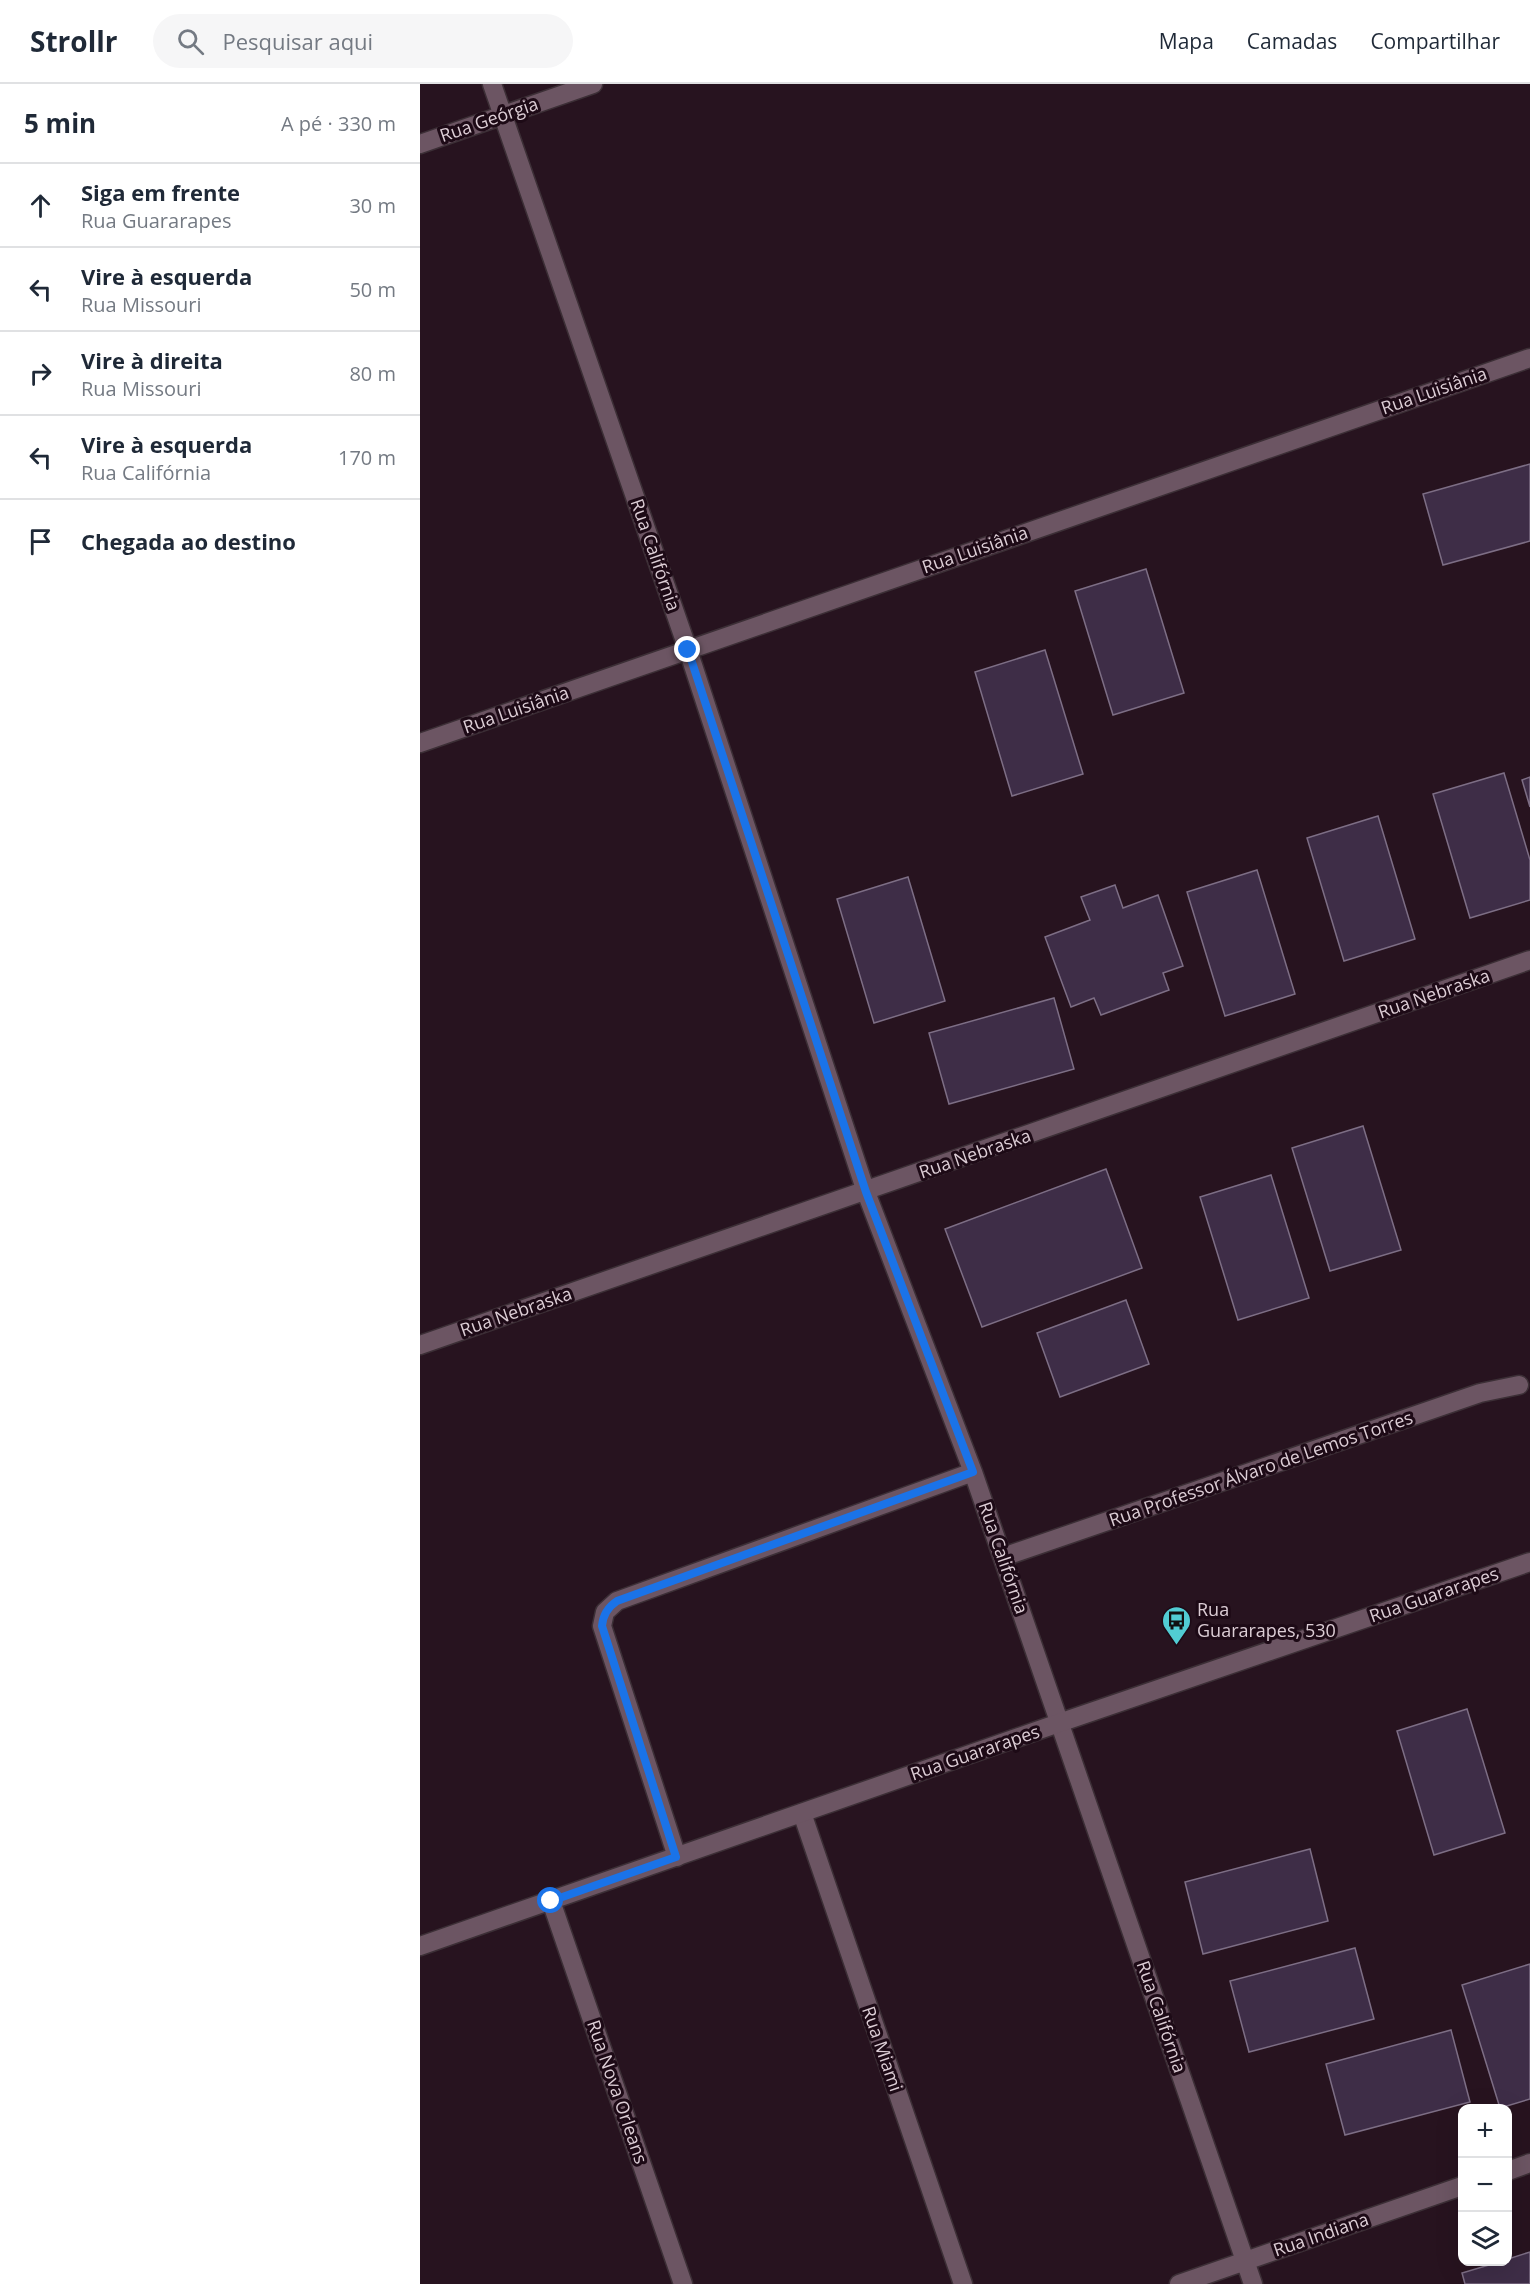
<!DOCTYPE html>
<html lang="pt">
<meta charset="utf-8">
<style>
body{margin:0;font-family:"Open Sans",sans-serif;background:#f6f6f7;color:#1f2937}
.controls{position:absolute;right:18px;bottom:18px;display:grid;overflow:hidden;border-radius:12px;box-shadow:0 6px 24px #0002}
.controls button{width:54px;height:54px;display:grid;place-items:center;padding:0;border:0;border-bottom:2px solid #e0e1e3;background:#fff;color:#1f2937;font:30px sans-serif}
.stop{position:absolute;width:18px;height:18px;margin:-14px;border:4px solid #1a73e8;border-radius:50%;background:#fff}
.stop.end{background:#1a73e8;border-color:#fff;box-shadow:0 2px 6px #0008}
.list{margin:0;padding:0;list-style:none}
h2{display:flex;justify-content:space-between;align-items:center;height:78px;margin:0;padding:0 24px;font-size:26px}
h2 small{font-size:20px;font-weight:400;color:#747a83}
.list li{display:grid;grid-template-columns:39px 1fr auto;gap:18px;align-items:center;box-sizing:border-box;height:84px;padding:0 24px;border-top:2px solid #e0e1e3}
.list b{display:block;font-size:22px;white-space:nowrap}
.list p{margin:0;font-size:20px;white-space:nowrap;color:#747a83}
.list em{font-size:20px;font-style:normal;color:#747a83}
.icon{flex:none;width:33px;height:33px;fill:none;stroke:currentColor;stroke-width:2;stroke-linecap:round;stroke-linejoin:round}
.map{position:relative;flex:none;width:1110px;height:2200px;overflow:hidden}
header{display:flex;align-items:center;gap:36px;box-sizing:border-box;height:84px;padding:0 30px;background:#fff;border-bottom:2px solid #e0e1e3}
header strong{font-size:28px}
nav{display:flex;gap:33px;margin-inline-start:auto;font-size:21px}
.search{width:420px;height:54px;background:#f6f6f7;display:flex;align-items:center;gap:15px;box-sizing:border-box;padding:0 21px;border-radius:33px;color:#747a83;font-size:22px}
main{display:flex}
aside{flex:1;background:#fff}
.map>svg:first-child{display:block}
.building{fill:#3e2d47;stroke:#7d6e85;stroke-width:1.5}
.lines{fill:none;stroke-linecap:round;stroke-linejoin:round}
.minor-casing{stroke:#3c2f36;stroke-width:21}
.tertiary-casing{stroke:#3c2f36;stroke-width:21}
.minor{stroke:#6c5563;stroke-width:18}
.tertiary{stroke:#6c5563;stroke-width:18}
.route{stroke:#1a73e8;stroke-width:8}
.labels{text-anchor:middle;stroke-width:6;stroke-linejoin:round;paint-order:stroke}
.street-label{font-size:18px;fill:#dccdd5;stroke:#1d0a16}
.poi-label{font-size:18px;fill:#dccdd5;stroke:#1d0a16;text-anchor:start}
</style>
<header>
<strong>Strollr</strong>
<div class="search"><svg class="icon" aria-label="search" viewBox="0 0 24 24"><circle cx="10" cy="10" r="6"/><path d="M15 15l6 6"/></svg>Pesquisar aqui</div>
<nav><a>Mapa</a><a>Camadas</a><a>Compartilhar</a></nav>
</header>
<main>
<aside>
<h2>5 min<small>A pé · 330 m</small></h2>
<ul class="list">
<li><svg class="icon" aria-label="ahead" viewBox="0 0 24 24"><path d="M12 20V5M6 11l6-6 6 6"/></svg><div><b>Siga em frente</b><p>Rua Guararapes</p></div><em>30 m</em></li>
<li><svg class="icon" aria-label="left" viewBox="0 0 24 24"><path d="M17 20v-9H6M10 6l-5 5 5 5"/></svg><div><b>Vire à esquerda</b><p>Rua Missouri</p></div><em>50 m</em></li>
<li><svg class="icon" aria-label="right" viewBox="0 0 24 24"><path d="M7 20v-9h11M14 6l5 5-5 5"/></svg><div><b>Vire à direita</b><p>Rua Missouri</p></div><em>80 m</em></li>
<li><svg class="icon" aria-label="left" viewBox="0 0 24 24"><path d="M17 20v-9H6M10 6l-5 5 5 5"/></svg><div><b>Vire à esquerda</b><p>Rua Califórnia</p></div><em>170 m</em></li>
<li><svg class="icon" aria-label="arrive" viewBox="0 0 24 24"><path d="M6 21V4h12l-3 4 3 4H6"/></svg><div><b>Chegada ao destino</b></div></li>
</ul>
</aside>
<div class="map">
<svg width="1110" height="2200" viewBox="0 0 1110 2200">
<rect width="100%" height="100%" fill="#27131f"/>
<!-- building -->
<path class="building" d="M1110,380V457L1023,481L1003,410Z
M726,485L764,609L693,631L655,507Z
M625,566L663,690L592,712L555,588Z
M1084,689L1110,776V816L1050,834L1013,710Z
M1110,693V723L1102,696Z
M958,732L995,855L924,877L887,754Z
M837,786L875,910L805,932L767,808Z
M488,793L525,917L454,939L417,815Z
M695,801L703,824L738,811L763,882L743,889L749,906L681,931L674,914L651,923L625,853L670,836L661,813Z
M634,914L654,985L529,1020L509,949Z
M943,1042L981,1166L910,1187L872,1064Z
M686,1085L722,1184L562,1243L525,1145Z
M851,1091L889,1214L818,1236L780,1113Z
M706,1216L729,1280L640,1313L617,1249Z
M1047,1625L1085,1749L1014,1771L977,1647Z
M890,1765L908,1837L783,1870L765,1798Z
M935,1864L954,1935L829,1968L810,1897Z
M1110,1880V2015L1080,2024L1042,1901Z
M1031,1946L1050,2018L925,2051L906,1980Z
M1110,2168V2200H1045L1042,2189L1079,2178H1088V2175Z"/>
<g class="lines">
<defs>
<path id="minor" d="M72,0L268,566L446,1108L553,1388L833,2200
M0,60L173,0
M0,659L1110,274
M0,1261L1110,876
M583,1473L1060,1309L1099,1301
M382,1729L543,2200
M257,1773L182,1542L185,1528L197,1517L553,1388
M131,1817L263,2200
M1088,2087L1110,2079
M759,2200L1042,2102"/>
<path id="tertiary" d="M0,1862L639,1639L1110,1478"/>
</defs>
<!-- minor casing -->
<use href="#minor" class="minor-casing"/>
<!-- tertiary casing -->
<use href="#tertiary" class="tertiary-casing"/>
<!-- minor -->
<use href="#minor" class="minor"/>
<!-- tertiary -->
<use href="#tertiary" class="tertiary"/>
</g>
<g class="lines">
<!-- route -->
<path class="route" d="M131,1817L256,1773L182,1542C183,1530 188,1523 197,1517L553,1388L446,1108L268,566"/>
</g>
<!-- icons -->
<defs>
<symbol id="bus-pin" viewBox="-11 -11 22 30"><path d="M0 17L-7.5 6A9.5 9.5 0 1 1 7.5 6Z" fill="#51ccd3" stroke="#1d0a16"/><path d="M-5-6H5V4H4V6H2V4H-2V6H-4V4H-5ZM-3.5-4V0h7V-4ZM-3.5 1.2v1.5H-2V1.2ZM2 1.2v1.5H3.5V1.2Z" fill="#111"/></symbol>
</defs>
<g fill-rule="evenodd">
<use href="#bus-pin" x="740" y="1520" width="33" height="45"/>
</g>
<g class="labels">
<!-- street labels -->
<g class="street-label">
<text transform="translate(69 36) rotate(-19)" y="6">Rua Geórgia</text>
<text transform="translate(1014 307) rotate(-19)" y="6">Rua Luisiânia</text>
<text transform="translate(555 466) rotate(-19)" y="6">Rua Luisiânia</text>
<text transform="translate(235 471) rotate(71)" y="6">Rua Califórnia</text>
<text transform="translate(96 626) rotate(-19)" y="6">Rua Luisiânia</text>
<text transform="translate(1014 910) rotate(-19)" y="6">Rua Nebraska</text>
<text transform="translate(555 1070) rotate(-19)" y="6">Rua Nebraska</text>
<text transform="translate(96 1228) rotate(-19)" y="6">Rua Nebraska</text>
<text transform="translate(841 1385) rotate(-19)" y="6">Rua Professor Álvaro de Lemos Torres</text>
<text transform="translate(583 1474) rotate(71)" y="6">Rua Califórnia</text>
<text transform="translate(1014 1511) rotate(-19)" y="6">Rua Guararapes</text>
<text transform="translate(555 1669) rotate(-19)" y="6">Rua Guararapes</text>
<text transform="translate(741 1933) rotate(71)" y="6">Rua Califórnia</text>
<text transform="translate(462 1965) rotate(71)" y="6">Rua Miami</text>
<text transform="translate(197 2008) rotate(71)" y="6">Rua Nova Orleans</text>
<text transform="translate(901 2151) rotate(-19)" y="6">Rua Indiana</text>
</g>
<!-- poi labels -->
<g class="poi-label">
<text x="777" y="1532">Rua<tspan x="777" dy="21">Guararapes, 530</tspan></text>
</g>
</g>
</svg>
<div class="controls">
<button>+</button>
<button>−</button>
<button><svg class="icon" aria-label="layers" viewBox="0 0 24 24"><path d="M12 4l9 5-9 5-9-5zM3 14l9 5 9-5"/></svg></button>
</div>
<div class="stop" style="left:131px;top:1817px"></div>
<div class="stop end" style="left:268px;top:566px"></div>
</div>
</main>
